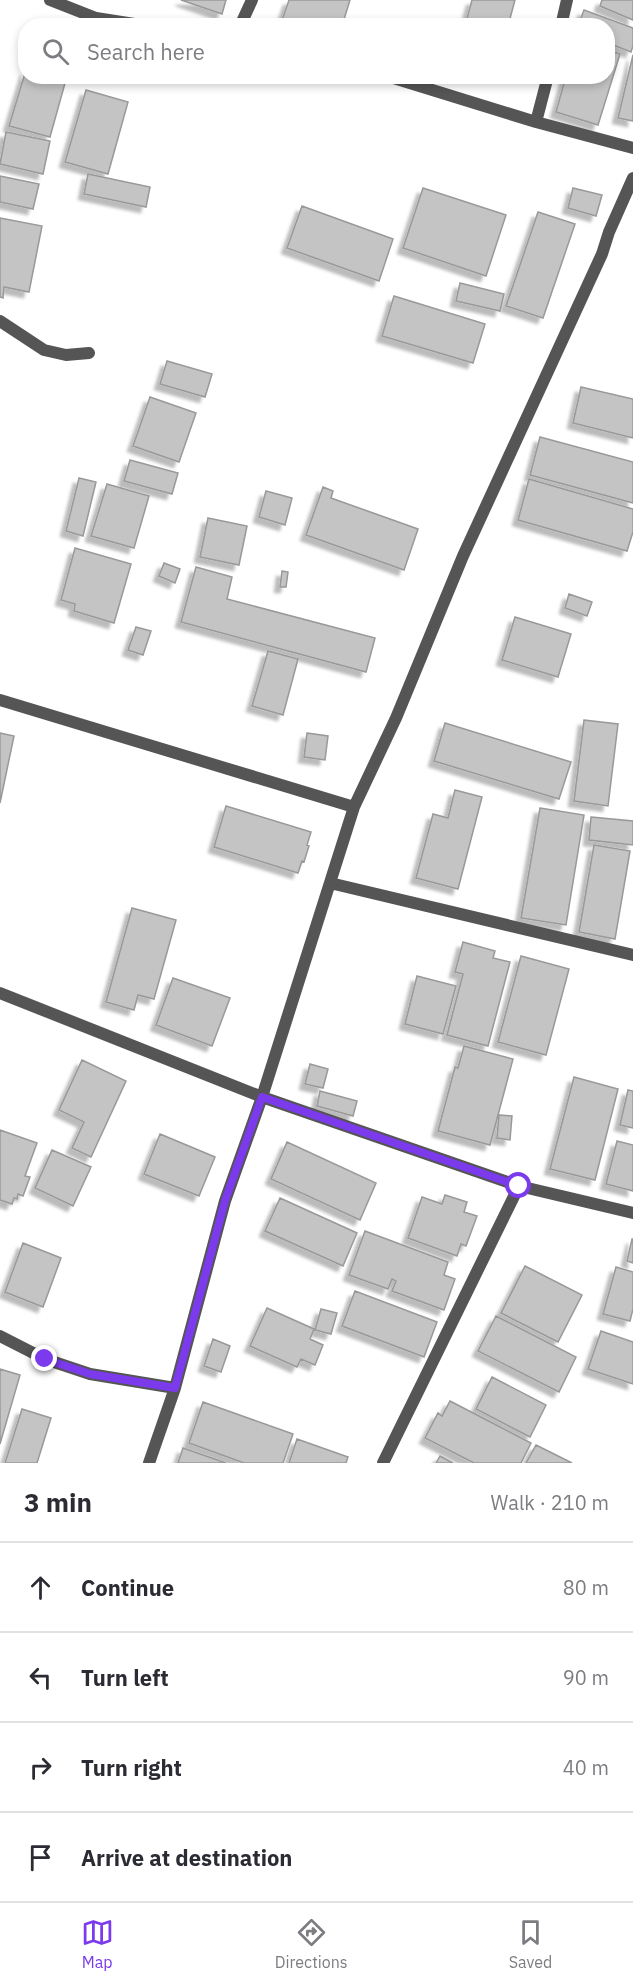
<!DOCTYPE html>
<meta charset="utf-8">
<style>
body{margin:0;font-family:"IBM Plex Sans",sans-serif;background:#f7f7f7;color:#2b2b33}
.stop{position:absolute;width:18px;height:18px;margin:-14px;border:4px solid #7c3aed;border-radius:50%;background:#fff}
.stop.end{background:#7c3aed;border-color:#fff;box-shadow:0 2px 6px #0008}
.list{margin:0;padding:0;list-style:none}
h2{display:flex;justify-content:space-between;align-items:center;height:78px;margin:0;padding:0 24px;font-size:26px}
h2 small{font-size:20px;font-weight:400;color:#7c7c81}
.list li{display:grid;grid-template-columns:39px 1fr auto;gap:18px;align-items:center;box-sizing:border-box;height:90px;padding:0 24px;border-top:2px solid #e1e1e2}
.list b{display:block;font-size:22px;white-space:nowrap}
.list em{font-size:20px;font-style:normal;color:#7c7c81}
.icon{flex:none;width:33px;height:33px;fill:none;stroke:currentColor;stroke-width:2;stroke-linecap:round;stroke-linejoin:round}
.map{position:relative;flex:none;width:633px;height:1463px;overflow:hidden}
.search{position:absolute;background:#fff;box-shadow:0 3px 9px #0003;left:18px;right:18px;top:18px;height:66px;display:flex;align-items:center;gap:15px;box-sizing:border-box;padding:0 21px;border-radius:24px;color:#7c7c81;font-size:22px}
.sheet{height:438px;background:#fff}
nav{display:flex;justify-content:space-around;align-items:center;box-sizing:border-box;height:84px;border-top:2px solid #e1e1e2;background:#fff;font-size:16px;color:#7c7c81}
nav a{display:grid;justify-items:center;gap:3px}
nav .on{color:#7c3aed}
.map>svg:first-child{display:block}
.building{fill:#c4c4c4;stroke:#999;stroke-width:1.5;filter:url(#shadow)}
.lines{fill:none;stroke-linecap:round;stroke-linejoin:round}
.street{stroke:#555;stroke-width:12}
.route{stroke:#7c3aed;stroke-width:8}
</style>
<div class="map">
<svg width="633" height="1463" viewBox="0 0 633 1463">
<defs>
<filter id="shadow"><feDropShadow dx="-5.5" dy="5.5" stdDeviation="1.5" flood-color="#0004"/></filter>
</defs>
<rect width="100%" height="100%" fill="#fff"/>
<!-- building -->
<path class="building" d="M181,0H226L222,14Z
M289,0H350L342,26H280Z
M472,0H515L508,26H465Z
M602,0H633V20L600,6Z
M584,10L633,28V46L631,52L608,43V26H578Z
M608,50L620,54L598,125L556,112L566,76H608Z
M633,55V121L618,118Z
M26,70V76H67L50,137L9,126Z
M86,90L128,102L108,174L65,162Z
M6,132L50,141L43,174L0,164Z
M88,174L150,187L146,207L84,194Z
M0,176L39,184L33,209L0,202Z
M423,188L506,215L486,276L403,248Z
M573,188L602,195L596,216L568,208Z
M302,206L393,239L379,281L287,248Z
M538,212L575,224L543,318L506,306Z
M0,218L42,226L29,292L4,287L3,298L0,297Z
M460,283L504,294L500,311L456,301Z
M394,296L485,324L473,363L382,336Z
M167,361L212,374L205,397L160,384Z
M581,387L633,399V438L573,423Z
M150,397L196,413L179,462L133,446Z
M540,437L633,462V503L530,475Z
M130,460L178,473L172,494L124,481Z
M79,478L96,482L83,536L66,531Z
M529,479L633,509V532L627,551L518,520Z
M107,484L149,496L134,548L91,536Z
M323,487L333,491L331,498L418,529L404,570L306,535Z
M266,491L292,498L285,525L259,517Z
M208,518L247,526L239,565L200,557Z
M75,548L131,564L114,623L74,611L75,604L61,600Z
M164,563L180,569L175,583L159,576Z
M196,567L232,577L227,599L375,638L366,672L181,622Z
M282,571L288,572L286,587H280Z
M569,594L592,602L587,616L565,608Z
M515,617L571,634L558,677L502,660Z
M136,627L151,631L143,655L128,650Z
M268,651L298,659L283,715L252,706Z
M584,720L618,724L608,806L574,801Z
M445,723L571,762L559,799L434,761Z
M0,733L14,736L0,803Z
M307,733L328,736L325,760L304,757Z
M455,790L482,797L458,889L416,878L433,814L448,818Z
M226,806L311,832L307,845L309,846L304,862L302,861L298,873L214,847Z
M540,808L584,815L566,925L521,918Z
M591,817L633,821V845L589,840Z
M594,845L630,851L615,939L579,932Z
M132,908L176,920L154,999L138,995L134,1010L106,1002Z
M463,942L495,951L493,958L510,962L488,1046L447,1035L463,974L455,972Z
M521,956L569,969L546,1055L498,1042Z
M417,976L456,986L443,1034L405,1024Z
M173,978L230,998L212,1046L156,1025Z
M464,1046L513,1059L490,1145L438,1131L455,1067L458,1068Z
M82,1060L126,1081L91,1157L72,1148L84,1122L59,1110Z
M310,1064L328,1069L323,1088L305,1084Z
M574,1077L618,1089L595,1180L550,1169Z
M628,1090L633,1091V1128L620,1125Z
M320,1091L357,1101L353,1116L317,1106Z
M499,1115L512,1116L510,1140L497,1138Z
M0,1130L37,1143L25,1176L30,1177L23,1196L18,1194L17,1199L14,1198L12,1204L0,1200Z
M160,1134L215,1157L199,1196L144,1174Z
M617,1141L633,1145V1191L606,1184Z
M287,1142L376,1183L360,1220L271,1179Z
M52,1150L91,1167L73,1206L35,1188Z
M445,1195L467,1202L464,1212L477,1216L466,1246L461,1244L457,1256L408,1238L422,1197L442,1204Z
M280,1198L357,1233L343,1266L265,1231Z
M365,1231L448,1262L444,1275L455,1279L444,1310L392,1291L396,1281L392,1279L388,1289L349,1275Z
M632,1239H633V1263L627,1261Z
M23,1243L61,1258L43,1307L5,1292Z
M525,1266L582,1295L558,1342L501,1313Z
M616,1267L633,1272V1309L630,1321L603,1314Z
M355,1291L437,1322L424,1357L342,1326Z
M267,1308L314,1329L310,1339L323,1345L315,1365L301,1359L297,1367L250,1346Z
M321,1309L337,1313L331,1334L315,1330Z
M496,1316L576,1357L559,1392L478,1351Z
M601,1331L633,1342V1384L588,1369Z
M213,1339L230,1346L221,1372L204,1366Z
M0,1369L20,1375L0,1444Z
M492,1377L546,1405L530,1437L476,1409Z
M450,1401L531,1443L521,1463H474L425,1438L438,1413L442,1416Z
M203,1402L293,1434L283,1463H244L189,1443Z
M22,1409L51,1418L37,1463H5Z
M297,1439L348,1457L346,1463H289Z
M536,1445L572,1463H526Z
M183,1448L226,1463H178Z
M440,1456L453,1463H436Z"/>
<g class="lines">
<!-- street -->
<path class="street" d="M50,0L96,18L147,26
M240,26L252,0
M561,26L567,0
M387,76L536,122L633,148
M536,122L548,76
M0,321L44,350L66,355L89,353
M0,700L354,807L396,718L463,556L602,254L609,232L633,178
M330,883L633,955
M0,993L262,1097L519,1186L633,1213
M0,1336L45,1359L90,1374L175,1388
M149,1463L175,1388L225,1201L262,1097L354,807
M383,1463L519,1186"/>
</g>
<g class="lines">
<!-- route -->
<path class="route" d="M45,1359L90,1374L175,1388L225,1201L262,1097L519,1186"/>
</g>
</svg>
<div class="stop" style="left:519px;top:1186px"></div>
<div class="stop end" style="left:45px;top:1359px"></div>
<div class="search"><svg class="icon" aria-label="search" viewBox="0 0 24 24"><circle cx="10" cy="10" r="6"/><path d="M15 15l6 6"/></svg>Search here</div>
</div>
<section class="sheet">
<h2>3 min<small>Walk · 210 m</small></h2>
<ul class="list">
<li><svg class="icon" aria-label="ahead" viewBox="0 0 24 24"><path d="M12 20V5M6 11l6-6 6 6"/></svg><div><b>Continue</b></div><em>80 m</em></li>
<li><svg class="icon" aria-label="left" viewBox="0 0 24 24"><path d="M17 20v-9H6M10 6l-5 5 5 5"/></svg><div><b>Turn left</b></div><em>90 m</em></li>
<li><svg class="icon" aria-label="right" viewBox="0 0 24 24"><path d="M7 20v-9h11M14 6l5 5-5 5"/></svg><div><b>Turn right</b></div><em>40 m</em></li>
<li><svg class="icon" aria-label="arrive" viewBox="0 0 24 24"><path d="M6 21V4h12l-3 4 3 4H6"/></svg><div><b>Arrive at destination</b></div></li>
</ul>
</section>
<nav>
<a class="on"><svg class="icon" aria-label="map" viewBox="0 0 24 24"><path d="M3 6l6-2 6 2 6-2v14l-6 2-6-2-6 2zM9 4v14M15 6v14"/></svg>Map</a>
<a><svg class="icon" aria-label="directions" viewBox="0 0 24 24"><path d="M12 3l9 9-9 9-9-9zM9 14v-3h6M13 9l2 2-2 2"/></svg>Directions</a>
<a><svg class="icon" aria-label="saved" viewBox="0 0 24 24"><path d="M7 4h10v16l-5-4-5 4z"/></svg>Saved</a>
</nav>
